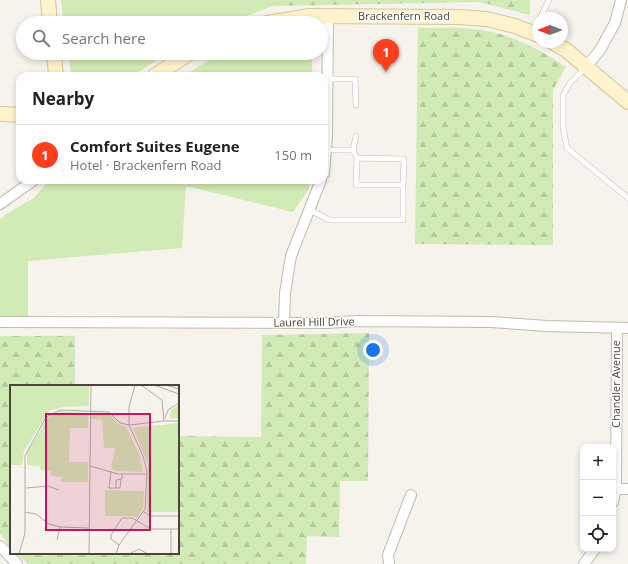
<!DOCTYPE html>
<meta charset="utf-8">
<style>
body{margin:0;font-family:"Open Sans",sans-serif;background:#f2f2f2;color:#202124}
.controls{position:absolute;right:12px;bottom:12px;display:grid;overflow:hidden;border-radius:8px;box-shadow:0 2px 6px #0003}
.controls button{width:36px;height:36px;display:grid;place-items:center;padding:0;border:0;border-bottom:1px solid #e0e0e0;background:#fff;color:#202124;font:20px sans-serif}
.compass{position:absolute;left:532px;top:12px;width:36px;height:36px;border-radius:50%;background:#fff;box-shadow:0 2px 6px #0003;rotate:270deg}
.you{position:absolute;left:373px;top:350px;width:14px;height:14px;margin:-10px;border:3px solid #fff;border-radius:50%;background:#1a73e8;box-shadow:0 0 0 6px #1a73e833}
.badge{display:grid;place-items:center;width:26px;height:26px;border-radius:50%;background:#fc3f1d;color:#fff;font-size:13px;font-weight:700}
.pin{position:absolute;translate:-50% -33px;filter:drop-shadow(0 1px 2px #0008)}
.pin::after{content:'';position:absolute;top:21px;width:14px;height:12px;background:inherit;clip-path:polygon(0 0,100% 0,50% 100%)}
.list{margin:0;padding:0;list-style:none}
h2{display:flex;justify-content:space-between;align-items:center;height:52px;margin:0;padding:0 16px;font-size:17px}
h2 small{font-size:13px;font-weight:400;color:#757577}
.list li{display:grid;grid-template-columns:26px 1fr auto;gap:12px;align-items:center;box-sizing:border-box;height:60px;padding:0 16px;border-top:1px solid #e0e0e0}
.list b{display:block;font-size:15px;white-space:nowrap}
.list p{margin:0;font-size:13px;white-space:nowrap;color:#757577}
.list em{font-size:13px;font-style:normal;color:#757577}
.icon{flex:none;width:22px;height:22px;fill:none;stroke:currentColor;stroke-width:2;stroke-linecap:round;stroke-linejoin:round}
.map{position:relative;flex:none;width:628px;height:564px;overflow:hidden}
.search{position:absolute;background:#fff;box-shadow:0 2px 6px #0003;left:16px;top:16px;width:312px;height:44px;display:flex;align-items:center;gap:10px;box-sizing:border-box;padding:0 14px;border-radius:22px;color:#757577;font-size:15px}
.panel{position:absolute;background:#fff;box-shadow:0 2px 6px #0003;left:16px;top:72px;width:312px;height:112px;border-radius:12px}
.map>svg:first-child{display:block}
.green{fill:#d2eab5}
.forest{fill:url(#forest-firs)}
.lines{fill:none;stroke-linecap:round;stroke-linejoin:round}
.lane-casing{stroke:#c2bbae;stroke-width:6}
.street-casing{stroke:#c2bbae;stroke-width:12}
.secondary-casing{stroke:#d6c79b;stroke-width:16}
.lane{stroke:#fff;stroke-width:5}
.street{stroke:#fff;stroke-width:10}
.secondary{stroke:#fff3cd;stroke-width:14}
.labels{text-anchor:middle;stroke-width:3;stroke-linejoin:round;paint-order:stroke}
.street-label{font-size:11px;fill:#4b4439;stroke:#fff}
.inset-road{fill:none;stroke:#b2ada4;stroke-width:1}
.view{fill:#c2185b;fill-opacity:0.15;stroke:#c2185b;stroke-width:2}
.inset-edge{fill:none;stroke:#4b4439;stroke-width:2}
</style>
<div class="map">
<svg width="628" height="564" viewBox="0 0 628 564">
<defs>
<pattern id="forest-firs" width="22" height="20" patternUnits="userSpaceOnUse"><rect width="22" height="20" fill="#d2eab5"/><path d="M5 1l3.5 6h-7zM16 11l3.5 6h-7z" fill="#b6ca9c"/></pattern>
</defs>
<rect width="100%" height="100%" fill="#f6f3ec"/>
<!-- green -->
<path class="green" d="M61,0H269L274,6L226,23H64Z
M68,53H169L132,76H71Z
M221,53H312V76H183Z
M49,180H309V189L293,212L186,186L182,248L28,261V317L0,316V219L6,214L34,198Z"/>
<!-- forest -->
<path class="forest" d="M269,0H530V15L480,2L274,6Z
M418,28C436,28 456,27 474,29C508,32 538,48 566,67L553,90V245L415,244Z
M369,333L368,481H340L339,537L307,536L306,564H29L15,553H178V436L261,437L262,335Z
M0,336H75V386H11V550L0,533Z"/>
<g class="lines">
<defs>
<path id="lane" d="M540,18L549,0
M533,32L538,22
M585,68L571,82L563,95V128L567,148L628,198
M328,79H355L356,105
M326,150H353L357,158L356,185H403L404,159L357,158
M353,150L356,136
M310,210L329,220H403V185"/>
<path id="street" d="M587,66L600,50L615,23L621,0
M324,173L327,136L328,16
M0,204L34,180
M0,322L328,323L356,321L491,322L547,326L628,328
M284,322L285,293L291,256L321,180
M616,489H628
M613,502L616,489L617,328
M0,546L17,564
M389,564L388,555L411,495
M584,564L595,549"/>
<path id="secondary" d="M48,0L50,23
M267,23L309,16L459,17L487,19L515,26L538,35
M552,42L566,50L628,102
M54,53L56,76
M154,76L190,53
M0,114L20,115"/>
</defs>
<!-- lane casing -->
<use href="#lane" class="lane-casing"/>
<!-- street casing -->
<use href="#street" class="street-casing"/>
<!-- secondary casing -->
<use href="#secondary" class="secondary-casing"/>
<!-- lane -->
<use href="#lane" class="lane"/>
<!-- street -->
<use href="#street" class="street"/>
<!-- secondary -->
<use href="#secondary" class="secondary"/>
</g>
<g class="labels">
<!-- street labels -->
<g class="street-label">
<text x="404" y="20">Brackenfern Road</text>
<text transform="translate(314 322) rotate(-1)" y="4">Laurel Hill Drive</text>
<text transform="translate(616 384) rotate(-90)" y="4">Chandler Avenue</text>
</g>
</g>
<!-- overview -->
<g transform="translate(10 385)">
<rect width="169" height="169" fill="#f6f3ec"/>
<path d="M169,20V34L160,33L161,25ZM83,27L98,28L108,39L116,42L130,70L133,87L105,86L101,83L105,63H94L92,35L81,34ZM169,38V57L138,80L123,43Z" fill="#d2eab5"/>
<path d="M0,0H79V21L51,22L39,26L14,66L12,80H0ZM49,26L78,28V43H60L59,77H78V97H51V92L41,91V86L30,85V81L17,80V68L36,35ZM169,57V127H137L138,80ZM95,105L134,106L133,123L127,133L123,131H95Z" fill="#d2eab5"/>
<path class="inset-road" d="M125,0L119,22V40L154,36M131,0L152,15L154,36M144,0L169,9M156,0L169,4M155,33L158,25L169,18M154,36H169M80,81L108,89H137M101,86L99,103H106M111,95L110,103H106V95L112,94V89M16,103L38,101L49,105M15,127L26,129L39,139L50,142L79,143M134,127L141,131H169M47,155L50,142M109,160L101,154V150L112,133H122L141,144H169M9,169L15,148V71L36,32L50,25L99,27L110,38L119,40L133,71L137,86L135,124L109,160L106,169M79,169L81,0M119,169L129,164L138,169M161,169V144"/>
<path class="view" d="M36,29H140V145H36Z"/>
<rect width="169" height="169" class="inset-edge"/>
</g>
</svg>
<div class="controls">
<button>+</button>
<button>−</button>
<button><svg class="icon" aria-label="locate" viewBox="0 0 24 24"><circle cx="12" cy="12" r="6"/><path d="M12 2v4M12 18v4M2 12h4M18 12h4"/></svg></button>
</div>
<svg class="compass" viewBox="-18 -18 36 36"><path d="M0-13l5 13h-10z" fill="#e53935"/><path d="M0 13l5-13h-10z" fill="#757577"/></svg>
<div class="you"></div>
<div class="pin badge" style="left:386px;top:72px">1</div>
<div class="search"><svg class="icon" aria-label="search" viewBox="0 0 24 24"><circle cx="10" cy="10" r="6"/><path d="M15 15l6 6"/></svg>Search here</div>
<section class="panel">
<h2>Nearby<small></small></h2>
<ul class="list">
<li><span class="badge">1</span><div><b>Comfort Suites Eugene</b><p>Hotel · Brackenfern Road</p></div><em>150 m</em></li>
</ul>
</section>
</div>
